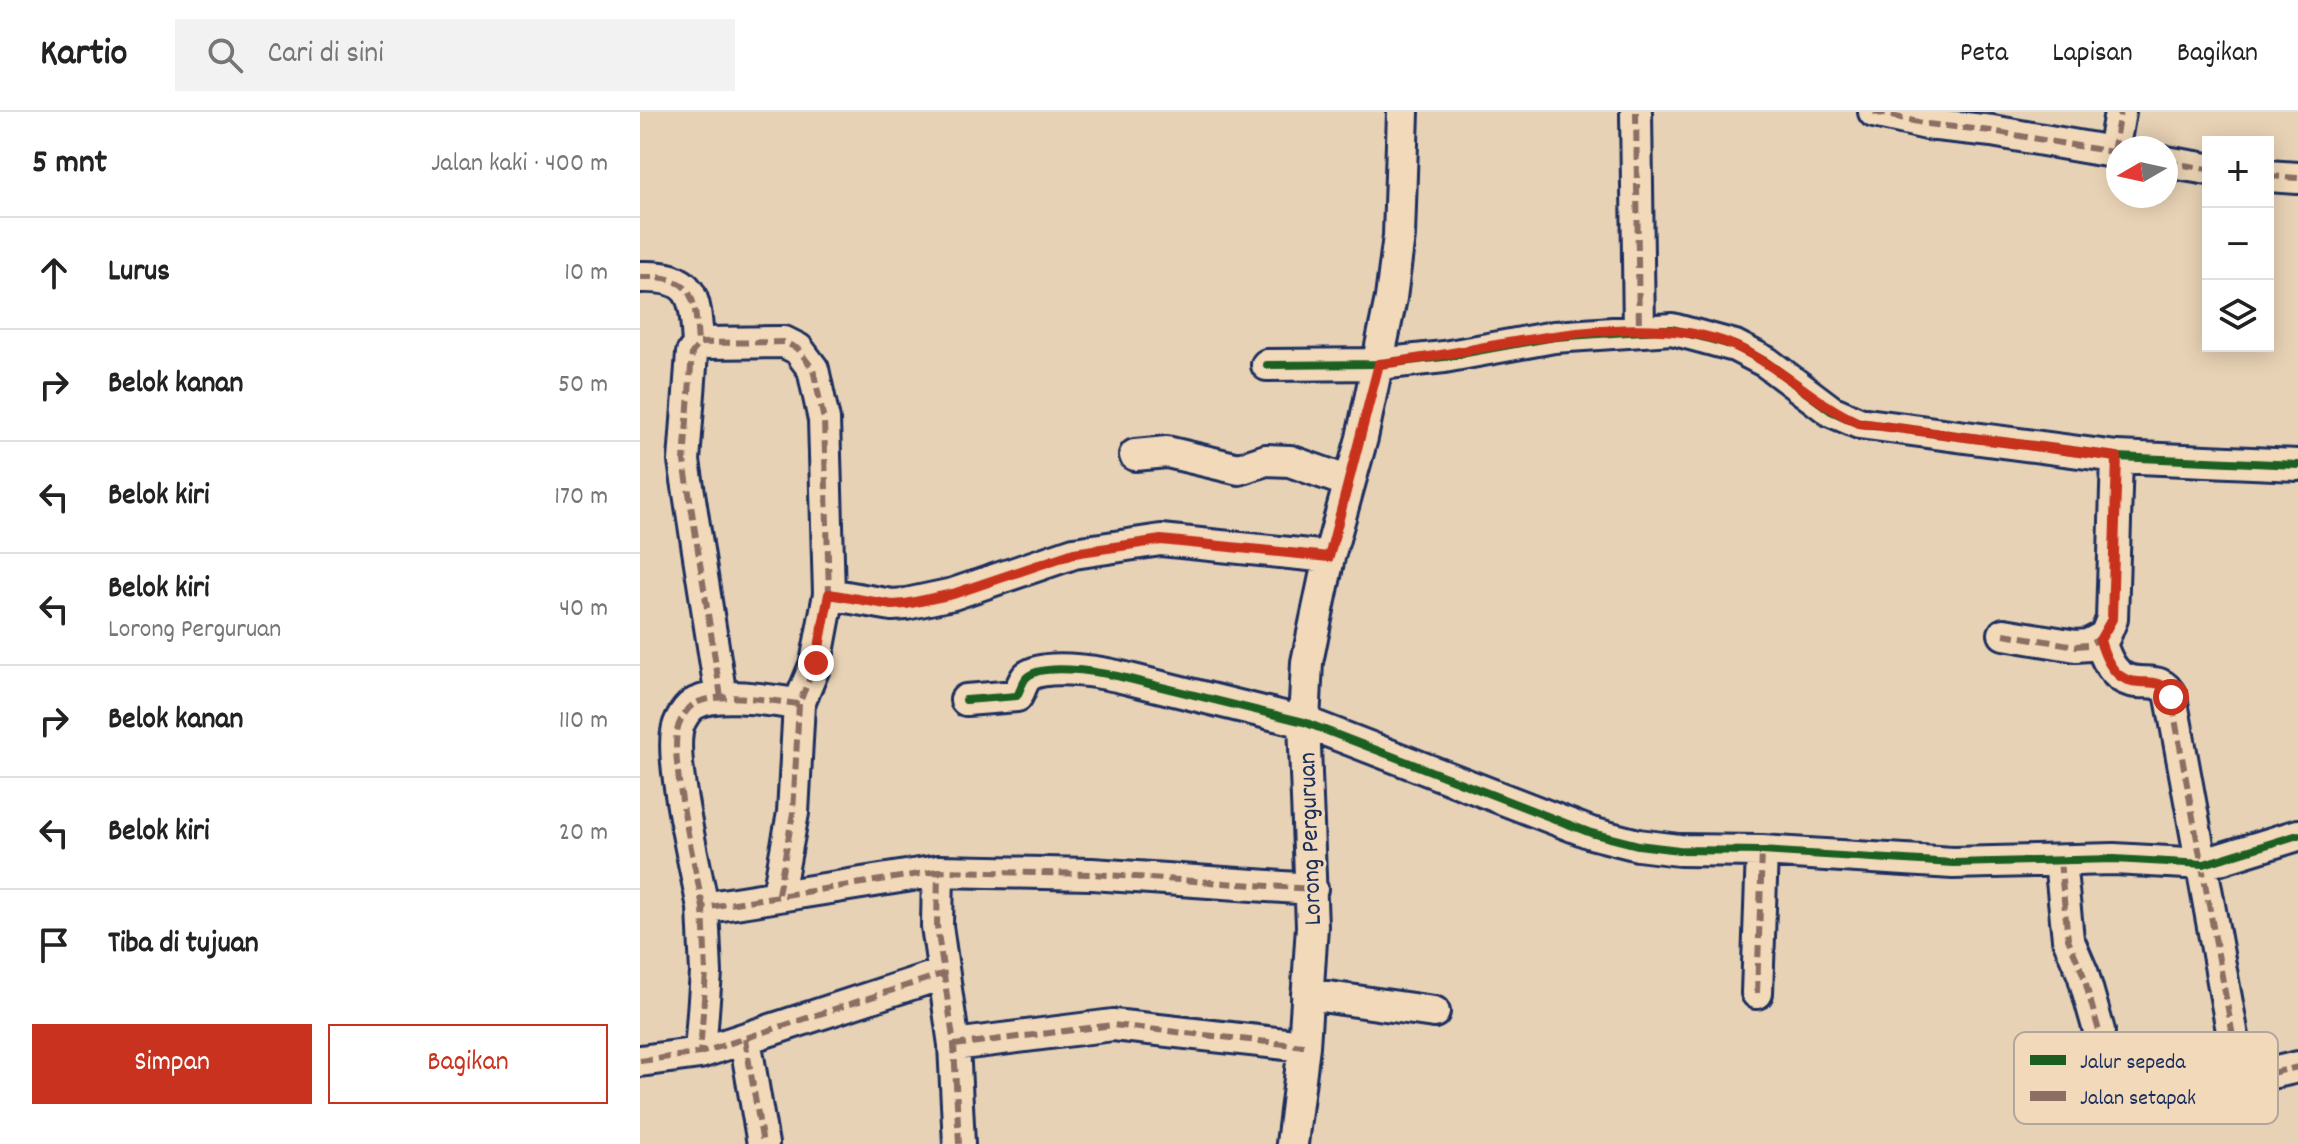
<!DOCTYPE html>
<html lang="id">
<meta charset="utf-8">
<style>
body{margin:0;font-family:Dekko,sans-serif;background:#f2f2f2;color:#222}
.controls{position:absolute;right:24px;top:24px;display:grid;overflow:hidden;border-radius:0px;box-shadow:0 4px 20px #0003}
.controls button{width:72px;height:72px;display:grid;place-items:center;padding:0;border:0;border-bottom:2px solid #e0e0e0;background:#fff;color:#222;font:40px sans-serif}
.compass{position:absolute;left:1466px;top:24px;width:72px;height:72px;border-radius:50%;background:#fff;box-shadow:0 4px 20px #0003;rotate:261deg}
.stop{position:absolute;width:24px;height:24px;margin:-18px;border:6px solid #c8321e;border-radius:50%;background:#fff}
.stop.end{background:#c8321e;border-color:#fff;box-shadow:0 2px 8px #0008}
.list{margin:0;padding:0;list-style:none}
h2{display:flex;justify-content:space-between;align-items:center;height:104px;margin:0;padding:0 32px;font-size:34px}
h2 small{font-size:26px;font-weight:400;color:#767676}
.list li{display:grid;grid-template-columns:52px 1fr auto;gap:24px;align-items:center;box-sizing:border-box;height:112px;padding:0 32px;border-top:2px solid #e0e0e0}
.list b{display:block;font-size:30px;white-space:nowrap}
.list p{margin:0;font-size:26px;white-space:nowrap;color:#767676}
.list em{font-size:26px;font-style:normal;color:#767676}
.actions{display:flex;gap:16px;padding:24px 32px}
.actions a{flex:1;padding:18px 0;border:2px solid #c8321e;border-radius:0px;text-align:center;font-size:28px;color:#c8321e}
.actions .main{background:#c8321e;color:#fff}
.icon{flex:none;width:44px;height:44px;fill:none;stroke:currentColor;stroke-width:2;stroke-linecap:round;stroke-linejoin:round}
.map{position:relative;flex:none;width:1658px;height:1032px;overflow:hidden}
header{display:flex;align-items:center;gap:48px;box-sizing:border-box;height:112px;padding:0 40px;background:#fff;border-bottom:2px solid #e0e0e0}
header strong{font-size:38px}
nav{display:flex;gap:44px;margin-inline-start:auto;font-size:28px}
.search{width:560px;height:72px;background:#f2f2f2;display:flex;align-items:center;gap:20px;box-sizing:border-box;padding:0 28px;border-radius:0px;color:#767676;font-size:30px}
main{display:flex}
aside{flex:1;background:#fff}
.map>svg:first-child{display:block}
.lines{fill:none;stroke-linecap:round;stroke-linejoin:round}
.street-casing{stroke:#1b2f5e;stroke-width:36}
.street{stroke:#f1d9b9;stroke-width:30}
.quiet{stroke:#8d6e63;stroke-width:6;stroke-dasharray:12 6;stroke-linecap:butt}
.cycleway-casing{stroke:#f1d9b9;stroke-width:13}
.cycleway{stroke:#1b5e20;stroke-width:8}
.route{stroke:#c8321e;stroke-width:10}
.labels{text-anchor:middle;stroke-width:6;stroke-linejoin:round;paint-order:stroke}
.street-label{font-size:26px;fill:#1b2f5e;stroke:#f1d9b9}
.key{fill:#f1d9b9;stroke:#b1a69e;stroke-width:2}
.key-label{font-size:22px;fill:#1b2f5e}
</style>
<header>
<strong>Kartio</strong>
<div class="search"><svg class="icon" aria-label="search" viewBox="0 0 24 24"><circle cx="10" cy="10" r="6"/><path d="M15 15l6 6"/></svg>Cari di sini</div>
<nav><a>Peta</a><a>Lapisan</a><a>Bagikan</a></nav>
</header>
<main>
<aside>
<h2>5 mnt<small>Jalan kaki · 400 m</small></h2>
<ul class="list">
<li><svg class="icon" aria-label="ahead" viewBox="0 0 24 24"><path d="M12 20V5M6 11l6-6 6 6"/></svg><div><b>Lurus</b></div><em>10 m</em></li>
<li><svg class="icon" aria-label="right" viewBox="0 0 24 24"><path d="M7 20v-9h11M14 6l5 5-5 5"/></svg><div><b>Belok kanan</b></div><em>50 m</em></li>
<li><svg class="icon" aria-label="left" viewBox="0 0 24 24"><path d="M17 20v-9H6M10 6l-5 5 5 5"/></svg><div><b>Belok kiri</b></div><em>170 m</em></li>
<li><svg class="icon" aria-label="left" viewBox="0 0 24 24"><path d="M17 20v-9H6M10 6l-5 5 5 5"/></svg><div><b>Belok kiri</b><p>Lorong Perguruan</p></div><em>40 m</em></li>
<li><svg class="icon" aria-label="right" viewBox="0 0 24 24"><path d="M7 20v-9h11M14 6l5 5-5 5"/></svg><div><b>Belok kanan</b></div><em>110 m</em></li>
<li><svg class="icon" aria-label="left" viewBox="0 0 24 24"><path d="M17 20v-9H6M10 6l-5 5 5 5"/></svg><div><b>Belok kiri</b></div><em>20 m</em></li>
<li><svg class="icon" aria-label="arrive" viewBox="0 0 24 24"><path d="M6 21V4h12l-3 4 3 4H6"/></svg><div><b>Tiba di tujuan</b></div></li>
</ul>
<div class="actions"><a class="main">Simpan</a><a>Bagikan</a></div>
</aside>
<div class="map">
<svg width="1658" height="1032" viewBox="0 0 1658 1032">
<rect width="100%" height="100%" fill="#e8d2b5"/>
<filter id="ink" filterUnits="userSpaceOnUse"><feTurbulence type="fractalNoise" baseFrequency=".0125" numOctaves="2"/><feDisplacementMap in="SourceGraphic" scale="16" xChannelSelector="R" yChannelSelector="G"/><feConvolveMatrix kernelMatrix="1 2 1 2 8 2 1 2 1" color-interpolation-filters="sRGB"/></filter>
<g filter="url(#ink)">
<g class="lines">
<defs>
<path id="street" d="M996,0L999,219
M1234,0L1287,12L1352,19L1478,41
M1473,40L1480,0
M1526,50L1568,57
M1628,64L1658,66
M0,165C55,163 55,185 58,232
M627,253L739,252L804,245L914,225L1032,217L1095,234L1126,250L1191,299L1219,311L1477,345L1658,353
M495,343L527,340L599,357L626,348L650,349L709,370
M1364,522L1436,534L1448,533L1465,524L1472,507L1477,345
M1460,528C1480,599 1517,550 1531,585L1601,968L1658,955
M81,585L44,349L52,241L60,231L144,230L158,237L173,257L184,308L189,482
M326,588L377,584C380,579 382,571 386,566C400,550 458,560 477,564L664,610L951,721L998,733L1039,738L1122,739L1313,751L1474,747L1564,752L1658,723
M1420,749L1428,827L1443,862L1459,919
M298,759L63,796L66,861L60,941L302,862
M138,782L153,701L159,592
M63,796C56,756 31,655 37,620C38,610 47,595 56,591C80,579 132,589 159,592L176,551L189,482L252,493L266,492L313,482L434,441L521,428L689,445
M1117,881L1122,739
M667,882L794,900
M105,927L123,1032
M314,933L473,913L664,934
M0,949L60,941
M319,1032L314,933L297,814L298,759L452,762L672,777
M652,1032L664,934L672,814L664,610L667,550L689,445L722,326L751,186L759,124L763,0"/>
</defs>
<!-- street casing -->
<use href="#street" class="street-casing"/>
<!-- street -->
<use href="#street" class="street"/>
<!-- quiet -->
<path class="quiet" d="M996,0L999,219
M1234,0L1287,12L1352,19L1478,41
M1473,40L1480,0
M1526,50L1568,57
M1628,64L1658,66
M0,165C55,163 55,185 58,232
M1364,522L1436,534L1448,533L1465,524L1472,507L1477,345
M1460,528C1480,599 1517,550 1531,585L1601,968L1658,955
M81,585L44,349L52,241L60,231L144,230L158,237L173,257L184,308L189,482
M1420,749L1428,827L1443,862L1459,919
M298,759L63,796L66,861L60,941L302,862
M138,782L153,701L159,592
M63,796C56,756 31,655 37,620C38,610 47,595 56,591C80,579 132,589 159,592L176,551L189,482L252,493L266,492L313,482L434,441L521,428L689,445
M1117,881L1122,739
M105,927L123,1032
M314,933L473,913L664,934
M0,949L60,941
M319,1032L314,933L297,814L298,759L452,762L672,777"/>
<defs>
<path id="cycleway" d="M627,253L739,252L804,245L914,225L1032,217L1095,234L1126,250L1191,299L1219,311L1477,345L1658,353
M326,588L377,584C380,579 382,571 386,566C400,550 458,560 477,564L664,610L951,721L998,733L1039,738L1122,739L1313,751L1474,747L1564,752L1658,723"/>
</defs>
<!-- cycleway casing -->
<use href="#cycleway" class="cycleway-casing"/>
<!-- cycleway -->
<use href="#cycleway" class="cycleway"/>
</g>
</g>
<g class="lines" filter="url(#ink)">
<!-- route -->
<path class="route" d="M176,551L189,482L252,493L266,492L313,482L434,441L521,428L689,445L739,252C844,241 997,192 1095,234C1140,254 1173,291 1219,311L1477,345L1472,507L1460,528C1480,599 1517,550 1531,585"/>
</g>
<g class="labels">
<!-- street labels -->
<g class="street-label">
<text transform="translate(668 727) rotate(-92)" y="9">Lorong Perguruan</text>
</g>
</g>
<!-- legend -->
<rect x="1374" y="920" width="264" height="92" rx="12" class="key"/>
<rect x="1390" y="943" width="36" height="10" fill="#1b5e20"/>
<rect x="1390" y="979" width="36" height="10" fill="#8d6e63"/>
<g class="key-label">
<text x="1440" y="956">Jalur sepeda</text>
<text x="1440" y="992">Jalan setapak</text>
</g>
</svg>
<div class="controls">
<button>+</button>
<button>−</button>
<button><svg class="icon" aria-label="layers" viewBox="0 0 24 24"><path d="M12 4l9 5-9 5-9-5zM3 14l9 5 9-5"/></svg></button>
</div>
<svg class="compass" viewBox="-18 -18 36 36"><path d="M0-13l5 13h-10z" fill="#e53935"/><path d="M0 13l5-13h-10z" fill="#767676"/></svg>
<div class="stop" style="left:1531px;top:585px"></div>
<div class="stop end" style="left:176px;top:551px"></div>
</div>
</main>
